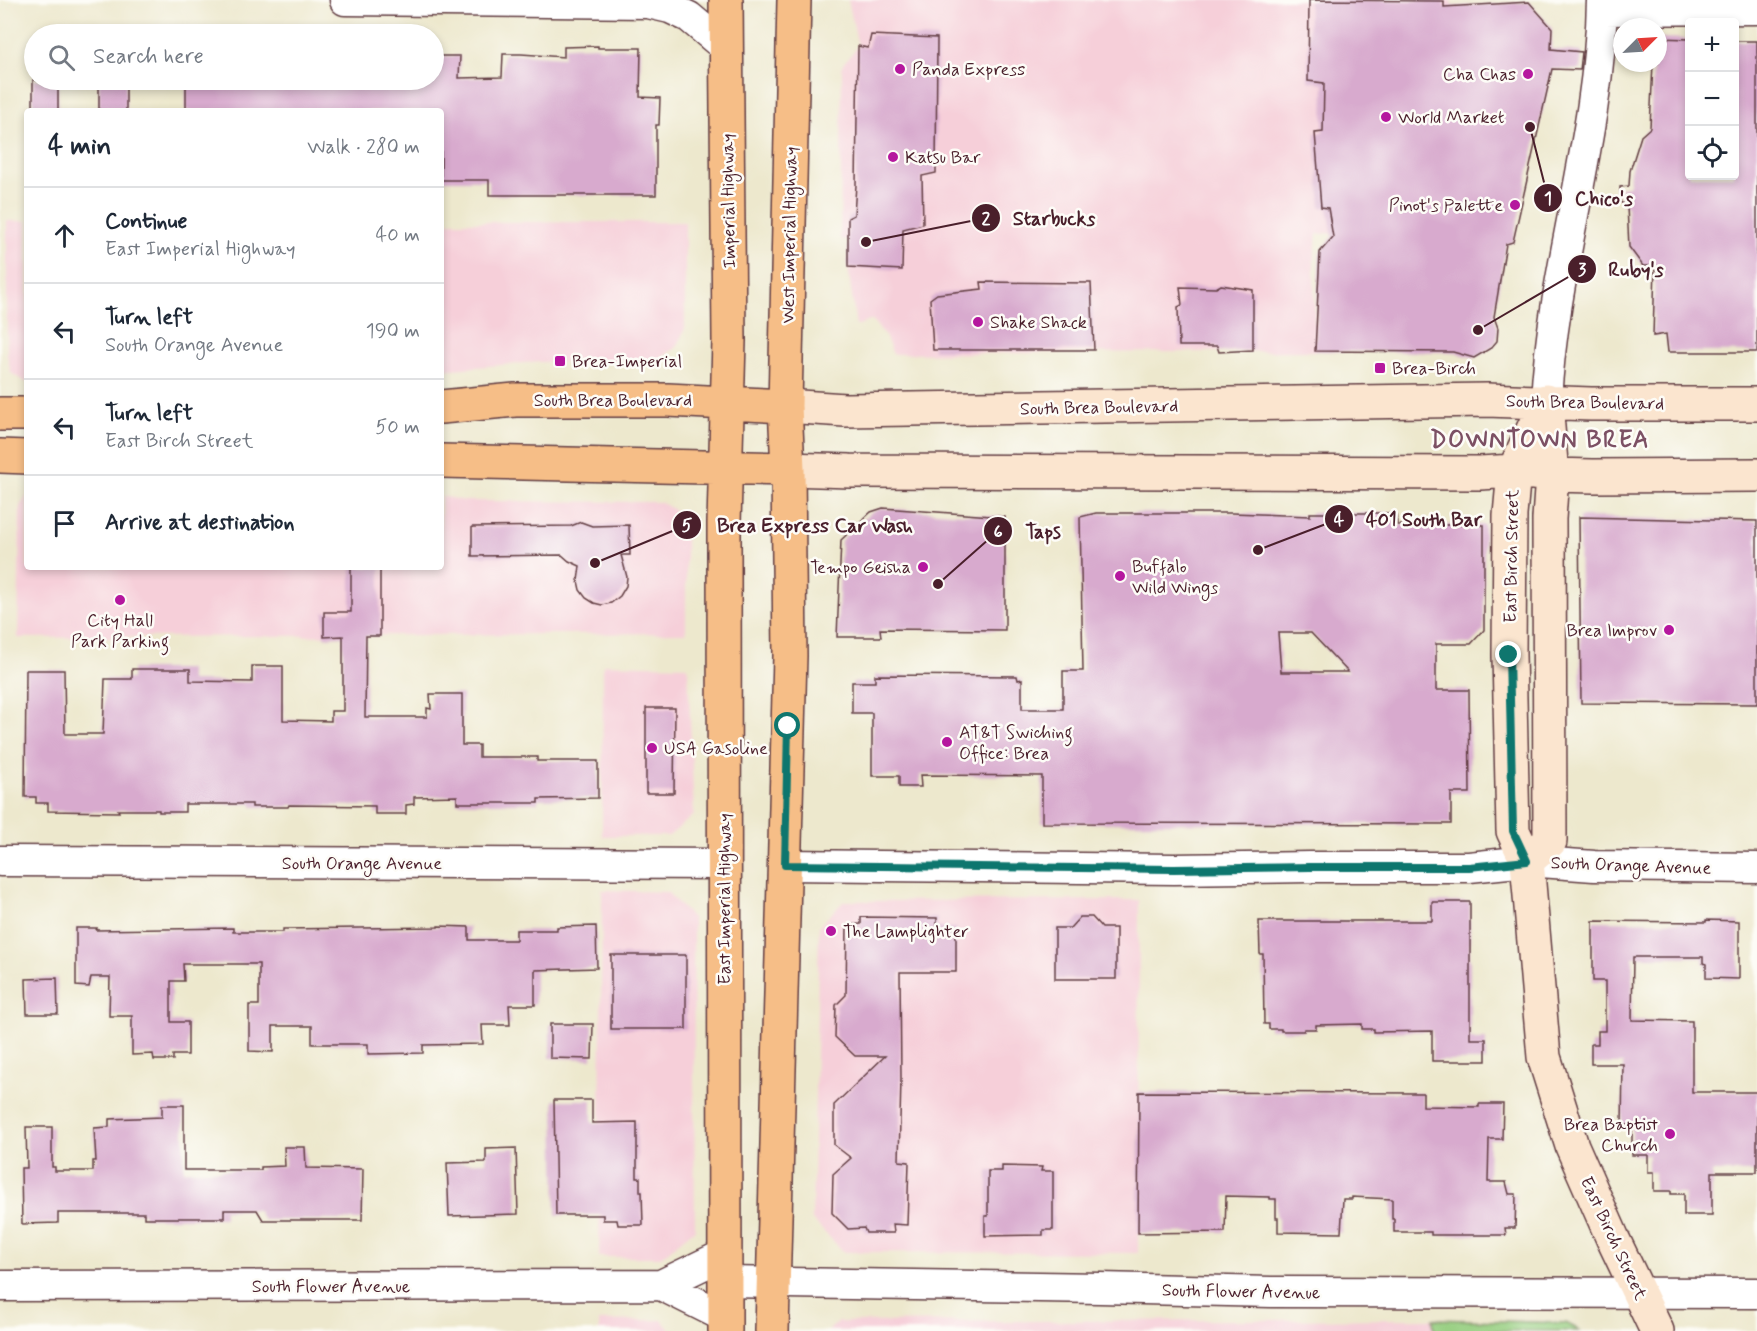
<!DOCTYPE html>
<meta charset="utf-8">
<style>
body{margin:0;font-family:Mynerve,sans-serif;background:#f6f6f7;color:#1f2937}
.controls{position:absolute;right:18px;top:18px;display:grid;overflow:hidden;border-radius:6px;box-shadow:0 3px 9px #0003}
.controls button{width:54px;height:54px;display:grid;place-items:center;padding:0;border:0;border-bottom:2px solid #e0e1e3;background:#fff;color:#1f2937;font:30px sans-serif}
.compass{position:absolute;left:1613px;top:18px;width:54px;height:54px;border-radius:50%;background:#fff;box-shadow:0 3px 9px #0003;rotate:66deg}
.stop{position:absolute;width:18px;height:18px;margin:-14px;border:4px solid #0f766e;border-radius:50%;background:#fff}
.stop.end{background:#0f766e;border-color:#fff;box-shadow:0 2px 6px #0008}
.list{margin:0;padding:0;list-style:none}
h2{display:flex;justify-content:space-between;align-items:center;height:78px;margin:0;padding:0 24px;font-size:26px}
h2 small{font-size:20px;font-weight:400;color:#747a83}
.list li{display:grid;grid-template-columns:39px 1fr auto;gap:18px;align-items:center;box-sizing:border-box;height:96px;padding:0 24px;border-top:2px solid #e0e1e3}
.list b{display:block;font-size:22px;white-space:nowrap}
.list p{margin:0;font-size:20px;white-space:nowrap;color:#747a83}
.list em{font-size:20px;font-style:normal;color:#747a83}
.icon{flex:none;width:33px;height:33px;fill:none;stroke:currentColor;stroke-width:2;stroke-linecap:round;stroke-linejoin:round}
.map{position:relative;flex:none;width:1757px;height:1331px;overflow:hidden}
.search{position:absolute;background:#fff;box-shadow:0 3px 9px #0003;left:24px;top:24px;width:420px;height:66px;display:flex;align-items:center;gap:15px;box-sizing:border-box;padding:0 21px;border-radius:33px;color:#747a83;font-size:22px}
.panel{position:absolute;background:#fff;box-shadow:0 3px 9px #0003;left:24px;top:108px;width:420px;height:462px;border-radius:6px}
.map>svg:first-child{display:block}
.built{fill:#f6cfd9}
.green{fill:#97cf81;stroke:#707756;stroke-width:1.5}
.building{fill:#d8aace;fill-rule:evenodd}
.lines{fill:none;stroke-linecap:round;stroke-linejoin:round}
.street-casing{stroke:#623d43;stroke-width:33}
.secondary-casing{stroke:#623d43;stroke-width:36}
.primary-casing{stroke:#623d43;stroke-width:36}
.street{stroke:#fff;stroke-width:30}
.secondary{stroke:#fbe5cf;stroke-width:33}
.primary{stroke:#f6be87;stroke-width:33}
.route{stroke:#0f766e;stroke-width:8}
.poi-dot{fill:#b5179e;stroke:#fdfcf7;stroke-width:2}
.labels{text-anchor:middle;stroke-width:5;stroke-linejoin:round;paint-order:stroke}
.poi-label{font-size:18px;fill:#4a1f2b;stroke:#fdfcf7;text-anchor:start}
.street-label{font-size:18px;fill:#4a1f2b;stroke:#fdfcf7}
.district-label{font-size:24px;font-weight:bold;letter-spacing:1.5px;fill:#7c5064;stroke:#fdfcf7}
.leader{fill:none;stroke:#4a1f2b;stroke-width:2}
.callout-dot{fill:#4a1f2b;stroke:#fdfcf7;stroke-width:2}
.mark-label{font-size:18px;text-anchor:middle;font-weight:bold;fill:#fff}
.callout-label{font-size:20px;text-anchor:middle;font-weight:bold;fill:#4a1f2b;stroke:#fdfcf7;stroke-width:5;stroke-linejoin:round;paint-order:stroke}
</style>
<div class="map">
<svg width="1757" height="1331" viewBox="0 0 1757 1331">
<rect width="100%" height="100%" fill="#fdfcf7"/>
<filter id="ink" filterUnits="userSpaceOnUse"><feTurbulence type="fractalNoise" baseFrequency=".0167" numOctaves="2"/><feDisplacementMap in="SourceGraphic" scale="12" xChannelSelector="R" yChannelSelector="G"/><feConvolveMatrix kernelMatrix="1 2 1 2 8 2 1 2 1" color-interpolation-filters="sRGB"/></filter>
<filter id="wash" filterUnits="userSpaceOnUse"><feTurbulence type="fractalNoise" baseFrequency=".008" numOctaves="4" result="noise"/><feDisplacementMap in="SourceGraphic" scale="24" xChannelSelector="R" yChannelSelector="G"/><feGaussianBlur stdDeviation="1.35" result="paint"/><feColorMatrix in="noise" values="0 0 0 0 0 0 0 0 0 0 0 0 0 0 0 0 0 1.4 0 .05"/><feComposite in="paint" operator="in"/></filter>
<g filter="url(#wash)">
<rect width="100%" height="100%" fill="#ede8cd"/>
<!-- built -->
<path class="built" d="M848,0H1452L1447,228L1317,234L1314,262L1315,351L893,354L885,336L872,320L856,326L848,267V240L840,239L842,65L858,46Z
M7,221H27V383L11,373L7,355Z
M441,222H685V328L677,347L655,362H535L441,370Z
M27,496V567H441V496L465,501L661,502L677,512L686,530V633L18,638L20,506Z
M603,664L688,666L694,815L669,836H602Z
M602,890L667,892L693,919L695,1229L661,1257H599Z
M1139,900L1138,1253L844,1252L812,1220L819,926L844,901Z
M1433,1319L1434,1331H828L838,1322Z
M662,1320L671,1331H599V1321Z"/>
<!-- green -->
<path class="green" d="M1433,1319L1566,1323L1581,1331H1434Z"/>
<g id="blocks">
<!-- building -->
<path class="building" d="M1309,0L1444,1V7L1529,2L1552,28L1551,49L1582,52L1580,70L1552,69L1513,242L1506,244L1494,317L1498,328L1497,341L1491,348L1474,358L1453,352L1315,351L1320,252L1333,237L1328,208L1321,207L1315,133L1323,132L1324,83L1308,81Z
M871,35L937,38L936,173L922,176L923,224L903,229L902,270L848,267V218L854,215L856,185L858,46L868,48Z
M1658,38L1689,39V176H1734V41H1757V352H1668L1666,334L1653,336L1655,266H1643L1629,247L1627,206L1620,202V187L1629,186L1630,171L1641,136L1650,128L1653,63H1658Z
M598,46V48H641L640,97L660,98L659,125H656V195H489V180H441V111H186V80H434V56H460L459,78L502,77L503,54H521L564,57V47Z
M33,80H58V111H33Z
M99,80H126V111H99Z
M981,282L1091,283L1094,350H933L930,299L937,294L982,289Z
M1221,285L1253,290V350L1219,352L1217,346H1179L1178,307L1182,305L1180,287L1216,288Z
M883,508L1005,517V630L880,629L881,637H837L841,540L871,512Z
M1096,513H1232L1310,516V513H1396L1397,525H1484V630L1471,644H1436V690H1469L1470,793H1451V824L1042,823V776L920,775L921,787H899V776H872V713H852V682H875V675L1017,676L1018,680L1022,679V709H1063V671H1083L1080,517ZM1278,633H1311L1348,672H1281Z
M1579,517L1757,521V704L1581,703Z
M581,522L592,526L629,525L630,555H621L627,577L626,586L620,596L611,603L602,605L594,603L586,598L580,590L578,581L580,566L569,561L562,555L472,556V527L571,526Z
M351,567H380V636H366L365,717H427V708L431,709L430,694H462V745H479V757H537V761H598V798L538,799V803H457V796L414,797V804L406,805V814H375V806L289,805L288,807H252V804H185V812H159V810H118L119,812L48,811V803H36V797H25L26,670H64L65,734H103L105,679H132V669H190V681L252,682V666H283V720L331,721V711H343V636L324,637V612H351Z
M646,708H675L674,793H646Z
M1432,902H1470V1039H1486V1061H1432V1031L1374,1032V1029H1362V1024L1316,1025V1029H1304V1031H1281V1029H1269V1024H1264L1263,954H1260L1259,921H1432Z
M861,917L937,918V928H956V972H900L901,1079L899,1161L909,1162L907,1225L893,1224L894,1233H866L864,1228L848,1229L832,1213L833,1174L851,1158L834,1145V1105L885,1056H855L835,1037L836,1005L846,995L847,925L861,924Z
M1080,917H1092L1102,928H1116V979H1055V928H1070Z
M1706,920L1739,921V979L1706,978V964L1703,963V957H1633L1632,1020L1692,1021V1092H1757V1172H1712V1215H1684V1194H1671V1191H1654V1172H1648V1155H1632V1125H1622L1623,1064H1591V1044H1598V1031H1605V981H1593V921L1706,922Z
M438,926L469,927V940H516V930H557V927L596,926L597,968L535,970V1005H509L510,1025H482L483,1044L423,1045V1053L368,1054V1044H312V1026H273V1052L249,1051V1005H259V964H183L184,981H171V1022H188V1055H173V1060H154L153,1054L132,1055V1016H109L110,977H91L89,987L76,986V928H97L96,930L233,928V932H283V929L438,927Z
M611,955H686V1029H611Z
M57,978L58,1014H27L26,979Z
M550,1024H593L592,1059L550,1058Z
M1139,1092L1423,1093V1106L1479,1107V1104H1503L1502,1139H1489L1488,1182H1506L1509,1194H1516L1515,1228H1505L1506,1235H1431V1232H1394V1219H1392V1199L1352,1197V1199H1343L1341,1233L1278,1232V1218H1276V1199H1270V1197L1226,1196L1225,1232L1138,1233Z
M554,1100H592V1123L637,1122V1178H640V1192H642L643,1225H618L617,1220H603V1215H556Z
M162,1105H184V1170H261V1167L285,1166L284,1147H305L306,1168L363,1169L362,1220H263L257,1210H224V1218H144V1213H58V1223L22,1224L21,1168H27L26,1127H52V1167H55V1171H93V1161H96L94,1128L109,1127V1119L162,1117Z
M516,1148L518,1214L449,1216L447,1163L486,1162V1149Z
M1002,1166L1042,1167L1041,1171H1053V1230H1043V1235L985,1236V1216H988V1171H1002Z"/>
</g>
</g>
<g filter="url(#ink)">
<use href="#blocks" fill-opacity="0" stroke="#623d43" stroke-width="1.5"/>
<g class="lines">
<defs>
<path id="street" d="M345,0L648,3L670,8L689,17L727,49
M1602,10L1757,9
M1546,401C1553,266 1600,135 1602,0
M0,861L724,864
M785,865L1174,869L1310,867H1469L1527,861L1594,866L1757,868
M725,1282L1100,1288L1271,1292L1757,1293
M661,1285L725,1254
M0,1286L661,1285L725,1317"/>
<path id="secondary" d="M1546,401L1514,471L1510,515L1509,655L1513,831L1527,861L1544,1057L1572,1146L1613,1239L1657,1331
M785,406L845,410L1487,400L1591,404H1757
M788,469L850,471L1480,473L1514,471L1552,475L1593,476L1757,475
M1527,861L1550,841L1549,519L1552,475L1546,403"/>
<path id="primary" d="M441,407L515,400H668L785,406
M0,414H27
M0,456L27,457
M441,461L788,469
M725,1331L724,523L729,341L726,0
M772,1331L790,656L788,469L785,406L794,0"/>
</defs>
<!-- street casing -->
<use href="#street" class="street-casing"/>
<!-- secondary casing -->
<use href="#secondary" class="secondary-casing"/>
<!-- primary casing -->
<use href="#primary" class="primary-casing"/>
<!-- street -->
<use href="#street" class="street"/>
<!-- secondary -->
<use href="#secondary" class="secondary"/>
<!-- primary -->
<use href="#primary" class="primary"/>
</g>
</g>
<g class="lines" filter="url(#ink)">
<!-- route -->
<path class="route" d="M788,726L785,865L1174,869L1310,867H1469L1527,861L1513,831L1509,655"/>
</g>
<!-- markers -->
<g class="poi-dot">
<circle cx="900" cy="69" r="6"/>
<circle cx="1528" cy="74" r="6"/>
<circle cx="1386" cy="117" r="6"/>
<circle cx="893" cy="157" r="6"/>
<circle cx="1515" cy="205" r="6"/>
<circle cx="978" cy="322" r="6"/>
<rect x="554" y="355" width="12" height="12" rx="3"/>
<rect x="1374" y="362" width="12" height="12" rx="3"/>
<circle cx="923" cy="567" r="6"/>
<circle cx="1120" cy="576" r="6"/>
<circle cx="120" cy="600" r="6"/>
<circle cx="1669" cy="630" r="6"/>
<circle cx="947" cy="742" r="6"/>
<circle cx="652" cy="748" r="6"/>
<circle cx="831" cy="931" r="6"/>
<circle cx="1670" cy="1134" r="6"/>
</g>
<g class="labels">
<!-- poi labels -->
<g class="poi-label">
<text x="912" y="75">Panda Express</text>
<text x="1516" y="80" text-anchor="end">Cha Chas</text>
<text x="1398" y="123">World Market</text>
<text x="905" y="163">Katsu Bar</text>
<text x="1503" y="211" text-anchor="end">Pinot's Palette</text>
<text x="990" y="328">Shake Shack</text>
<text x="572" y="367">Brea-Imperial</text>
<text x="1392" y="374">Brea-Birch</text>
<text x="1132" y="572">Buffalo<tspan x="1132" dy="21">Wild Wings</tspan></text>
<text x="911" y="573" text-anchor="end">Tempo Geisha</text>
<text x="120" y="626" text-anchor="middle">City Hall<tspan x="120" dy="21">Park Parking</tspan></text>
<text x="1657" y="636" text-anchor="end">Brea Improv</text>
<text x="959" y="738">AT&amp;T Swiching<tspan x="959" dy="21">Office: Brea</tspan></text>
<text x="664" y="754">USA Gasoline</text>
<text x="843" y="937">The Lamplighter</text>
<text x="1658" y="1130" text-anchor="end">Brea Baptist<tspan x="1658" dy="21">Church</tspan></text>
</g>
<!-- street labels -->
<g class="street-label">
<text transform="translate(728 201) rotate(-91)" y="6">Imperial Highway</text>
<text transform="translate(789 235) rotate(-89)" y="6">West Imperial Highway</text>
<text x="613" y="406">South Brea Boulevard</text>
<text transform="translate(1585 402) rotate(1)" y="6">South Brea Boulevard</text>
<text transform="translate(1099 407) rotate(-1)" y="6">South Brea Boulevard</text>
<text transform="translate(1511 556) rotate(-89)" y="6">East Birch Street</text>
<text x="362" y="869">South Orange Avenue</text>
<text transform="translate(1631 865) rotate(2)" y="6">South Orange Avenue</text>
<text transform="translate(724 899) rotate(-90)" y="6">East Imperial Highway</text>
<text transform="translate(1614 1238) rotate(65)" y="6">East Birch Street</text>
<text x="331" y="1292">South Flower Avenue</text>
<text transform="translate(1241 1291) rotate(1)" y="6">South Flower Avenue</text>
</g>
<!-- district labels -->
<g class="district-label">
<text x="1540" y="447">DOWNTOWN BREA</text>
</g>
</g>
<!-- callouts -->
<path class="leader" d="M1530 127L1548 198M866 242L986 218M1478 330L1582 269M1258 550L1339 519M595 563L687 525M938 584L998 531"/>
<g class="callout-dot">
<circle cx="1530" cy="127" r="6"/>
<circle cx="866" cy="242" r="6"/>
<circle cx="1478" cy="330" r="6"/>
<circle cx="1258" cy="550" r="6"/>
<circle cx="595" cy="563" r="6"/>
<circle cx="938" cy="584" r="6"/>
<circle cx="1548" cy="198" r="15"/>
<circle cx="986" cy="218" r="15"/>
<circle cx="1582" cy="269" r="15"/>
<circle cx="1339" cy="519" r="15"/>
<circle cx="687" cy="525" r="15"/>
<circle cx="998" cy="531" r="15"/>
</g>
<g class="mark-label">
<text x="1548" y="204">1</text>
<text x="986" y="224">2</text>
<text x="1582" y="275">3</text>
<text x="1339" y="525">4</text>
<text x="687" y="531">5</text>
<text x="998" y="537">6</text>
</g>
<g class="callout-label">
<text x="1604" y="205">Chico's</text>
<text x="1054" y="225">Starbucks</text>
<text x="1636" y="276">Ruby's</text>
<text x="1424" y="526">401 South Bar</text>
<text x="815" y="532">Brea Express Car Wash</text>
<text x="1043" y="538">Taps</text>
</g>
</svg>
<div class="controls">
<button>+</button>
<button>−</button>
<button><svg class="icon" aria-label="locate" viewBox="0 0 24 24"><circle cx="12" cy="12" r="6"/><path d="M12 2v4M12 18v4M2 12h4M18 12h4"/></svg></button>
</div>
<svg class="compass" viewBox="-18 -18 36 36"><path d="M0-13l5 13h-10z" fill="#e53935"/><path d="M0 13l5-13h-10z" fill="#747a83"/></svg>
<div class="stop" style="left:788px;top:726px"></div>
<div class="stop end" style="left:1509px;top:655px"></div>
<div class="search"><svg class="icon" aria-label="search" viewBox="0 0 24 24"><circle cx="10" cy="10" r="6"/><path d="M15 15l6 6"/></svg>Search here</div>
<section class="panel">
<h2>4 min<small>Walk · 280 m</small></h2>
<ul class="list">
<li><svg class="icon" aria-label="ahead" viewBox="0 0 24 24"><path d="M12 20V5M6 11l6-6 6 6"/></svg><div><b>Continue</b><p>East Imperial Highway</p></div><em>40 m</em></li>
<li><svg class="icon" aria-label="left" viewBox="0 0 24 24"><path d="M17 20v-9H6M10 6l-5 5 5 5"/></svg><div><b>Turn left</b><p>South Orange Avenue</p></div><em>190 m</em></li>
<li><svg class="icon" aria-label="left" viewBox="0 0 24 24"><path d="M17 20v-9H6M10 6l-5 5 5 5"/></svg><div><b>Turn left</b><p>East Birch Street</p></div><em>50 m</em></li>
<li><svg class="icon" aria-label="arrive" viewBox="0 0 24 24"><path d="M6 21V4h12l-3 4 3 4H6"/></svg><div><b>Arrive at destination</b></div></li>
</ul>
</section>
</div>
